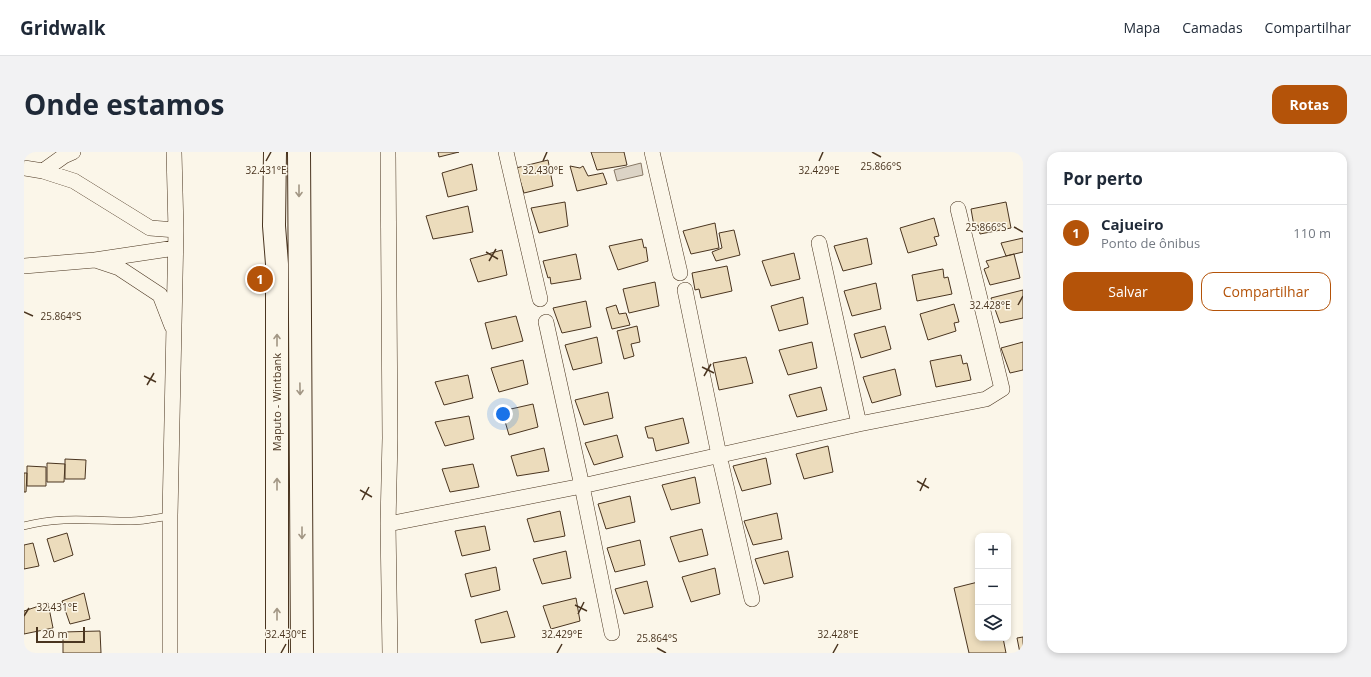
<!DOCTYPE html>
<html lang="pt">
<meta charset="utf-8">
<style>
body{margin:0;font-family:"Open Sans",sans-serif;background:#f2f2f3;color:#1f2937}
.controls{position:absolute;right:12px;bottom:12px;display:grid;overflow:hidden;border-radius:8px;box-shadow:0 2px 6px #0003}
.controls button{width:36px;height:36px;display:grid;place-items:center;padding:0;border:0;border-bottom:1px solid #e0e1e3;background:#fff;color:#1f2937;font:20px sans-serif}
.scale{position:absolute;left:12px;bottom:10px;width:49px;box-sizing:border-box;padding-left:4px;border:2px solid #4a3520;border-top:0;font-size:11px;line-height:14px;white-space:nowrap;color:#4a3520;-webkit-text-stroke:3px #fbf6e9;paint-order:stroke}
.you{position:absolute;left:479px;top:262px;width:14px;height:14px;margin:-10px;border:3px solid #fff;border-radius:50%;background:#1a73e8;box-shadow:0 0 0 6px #1a73e833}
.badge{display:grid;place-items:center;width:26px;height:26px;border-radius:50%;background:#b45309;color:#fff;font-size:13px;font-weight:700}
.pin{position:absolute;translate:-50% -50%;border:2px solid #fff;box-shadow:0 1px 4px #0006}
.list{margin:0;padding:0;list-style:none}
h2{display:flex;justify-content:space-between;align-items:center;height:52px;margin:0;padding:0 16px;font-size:17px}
h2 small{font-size:13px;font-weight:400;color:#747a83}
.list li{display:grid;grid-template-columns:26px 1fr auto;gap:12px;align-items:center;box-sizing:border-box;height:56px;padding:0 16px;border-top:1px solid #e0e1e3}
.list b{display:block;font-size:15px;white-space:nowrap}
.list p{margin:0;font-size:13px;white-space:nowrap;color:#747a83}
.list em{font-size:13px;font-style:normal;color:#747a83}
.actions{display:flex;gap:8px;padding:12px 16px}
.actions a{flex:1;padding:9px 0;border:1px solid #b45309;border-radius:12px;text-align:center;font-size:14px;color:#b45309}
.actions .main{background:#b45309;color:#fff}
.icon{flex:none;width:22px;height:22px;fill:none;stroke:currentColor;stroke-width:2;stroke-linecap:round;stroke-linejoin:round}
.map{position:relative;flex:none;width:999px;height:501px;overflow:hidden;border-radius:12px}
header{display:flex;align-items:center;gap:24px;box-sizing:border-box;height:56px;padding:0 20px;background:#fff;border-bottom:1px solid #e0e1e3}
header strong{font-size:19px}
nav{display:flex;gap:22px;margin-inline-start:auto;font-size:14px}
.intro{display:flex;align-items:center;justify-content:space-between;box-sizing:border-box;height:96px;padding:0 24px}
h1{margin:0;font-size:28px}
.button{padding:10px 18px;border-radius:12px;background:#b45309;color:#fff;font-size:14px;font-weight:700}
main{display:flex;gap:24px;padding:0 24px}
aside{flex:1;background:#fff;border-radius:12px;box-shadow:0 2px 6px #0003}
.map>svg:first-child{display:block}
.water{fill:#dcd4c6;stroke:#887966}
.building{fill:#ecdcbc;stroke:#4a3520}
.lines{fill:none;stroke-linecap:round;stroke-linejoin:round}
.service-casing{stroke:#4a3520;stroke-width:8}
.minor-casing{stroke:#4a3520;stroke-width:16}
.trunk-casing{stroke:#4a3520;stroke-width:24}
.service{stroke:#fbf6e9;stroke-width:7}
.minor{stroke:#fbf6e9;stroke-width:15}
.trunk{stroke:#fbf6e9;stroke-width:22}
.oneway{stroke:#a29684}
.ticks{fill:none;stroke:#4a3520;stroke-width:1.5}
.labels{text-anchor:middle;stroke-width:3;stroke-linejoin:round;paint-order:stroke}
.street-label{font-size:11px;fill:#4a3520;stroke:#fbf6e9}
.ticks-label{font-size:10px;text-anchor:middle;fill:#4a3520;stroke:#fbf6e9;stroke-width:3;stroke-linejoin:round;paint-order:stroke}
</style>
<header>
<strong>Gridwalk</strong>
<nav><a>Mapa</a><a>Camadas</a><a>Compartilhar</a></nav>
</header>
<div class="intro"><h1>Onde estamos</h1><a class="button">Rotas</a></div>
<main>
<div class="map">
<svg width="999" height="501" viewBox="0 0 999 501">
<rect width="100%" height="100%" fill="#fbf6e9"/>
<!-- water -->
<path class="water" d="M617,11L619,23L593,29L590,18Z"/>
<!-- building -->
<path class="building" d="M414,0H435L415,5Z
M567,0H600L603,13L573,18Z
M524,8L529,34L500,41L492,16Z
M448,12L453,38L424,45L418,21Z
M546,14L556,16L559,14L564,24L579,21L583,32L553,39Z
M541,50L544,74L515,81L507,56Z
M982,50L987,76L956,82L954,73L950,74L947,57Z
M444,54L449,80L409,87L402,64Z
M910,66L915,84L910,85L913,93L884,101L876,76Z
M691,71L695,96L667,102L659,79Z
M710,78L716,103L692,109L688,100L698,96L695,81Z
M843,86L848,112L819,119L810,94Z
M999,86V100L982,104L977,91Z
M618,87L620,96L622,95L624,109L594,118L585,94Z
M478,98L483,123L454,130L446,107Z
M770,101L776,127L747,134L738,109Z
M552,102L557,127L527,132L526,125L524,126L519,109Z
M990,102L996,126L966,133L960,117L965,115L962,109Z
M703,114L708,139L677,146L675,137L671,138L668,121Z
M919,117L920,126L924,125L928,142L893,149L888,123Z
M631,130L635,154L605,161L599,137Z
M852,131L857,157L828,164L820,139Z
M999,138V166L976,171L967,146Z
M779,145L784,172L755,179L747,154Z
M562,149L567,175L538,181L529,156Z
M930,152L935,170L930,171L932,179L904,188L896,162Z
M592,153L595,162L602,161L606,173L588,177L582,156Z
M492,164L499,189L468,197L461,171Z
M613,174L616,190L607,192L610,204L600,207L593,179Z
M861,174L867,197L837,206L830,182Z
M573,185L578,211L549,218L541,193Z
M788,190L793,216L764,223L755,198Z
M999,190V218L986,221L977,196Z
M937,203L939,212L943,211L947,228L912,235L906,209Z
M722,205L729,231L695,238L689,211Z
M499,208L504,232L475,240L467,216Z
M871,217L877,243L848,251L839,225Z
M444,223L449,246L420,253L411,230Z
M797,235L803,258L773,265L765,243Z
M584,240L589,266L560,273L551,248Z
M509,252L514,275L485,283L478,259Z
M445,264L450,287L421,294L411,270Z
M659,266L665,291L632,299L629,286H624L621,275Z
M593,283L599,305L570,313L561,291Z
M804,294L809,320L780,327L772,302Z
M520,296L525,319L493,324L487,304Z
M742,306L747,332L718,339L709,314Z
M41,307L62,308L61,327H41Z
M23,311L41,312L40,330H23Z
M449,312L455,335L426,340L418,317Z
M3,314L22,315V334H3Z
M0,321H3L2,340H0Z
M671,325L676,351L647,358L638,333Z
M606,344L611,370L582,377L574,352Z
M536,359L541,384L510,390L503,367Z
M753,361L758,387L729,393L720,369Z
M461,374L466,398L438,404L431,379Z
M678,377L684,403L655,410L646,385Z
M43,381L49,403L30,410L23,387Z
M616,388L621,413L591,420L583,396Z
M9,391L15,414L0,417V393Z
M542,399L547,426L518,432L509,407Z
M764,399L769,425L740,432L731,407Z
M472,415L476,438L447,445L441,422Z
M691,416L696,442L667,450L658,425Z
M623,429L629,455L600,462L591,437Z
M954,430V486H979L982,501H945L930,436Z
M60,441L66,467L46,472L38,449Z
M552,446L556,469L527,477L519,454Z
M24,451L29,476L0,482V459Z
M483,459L491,485L457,491L451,468Z
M76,479L77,501H39V480Z
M999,485V501H996L993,486Z"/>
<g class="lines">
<defs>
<path id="service" d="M0,374C35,364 71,369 107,369C119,369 133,366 146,364"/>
<path id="minor" d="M364,0L366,286L364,372L366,501
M482,0L516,147
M628,0L656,121
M0,16L19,19L50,29L126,76L152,78
M19,19L40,4L49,0
M795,91L835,272
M74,109L95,116L136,143L148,174
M0,114L71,108L151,96
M661,138L695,303L728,447
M522,170L558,334L588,481
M364,372L558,334L835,272L962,247L978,237L934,57
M146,501V364L152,78L150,0"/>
<path id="trunk" d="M251,0L250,74L253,112V501
M275,0L278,501"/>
</defs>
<!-- service casing -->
<use href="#service" class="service-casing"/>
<!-- minor casing -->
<use href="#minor" class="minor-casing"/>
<!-- trunk casing -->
<use href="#trunk" class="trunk-casing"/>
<!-- service -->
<use href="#service" class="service"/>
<!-- minor -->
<use href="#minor" class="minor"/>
<!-- trunk -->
<use href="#trunk" class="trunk"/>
</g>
<!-- one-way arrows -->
<defs><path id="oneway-shaft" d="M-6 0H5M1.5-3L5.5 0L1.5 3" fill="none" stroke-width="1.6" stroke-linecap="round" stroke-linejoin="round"/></defs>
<g class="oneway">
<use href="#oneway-shaft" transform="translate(275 39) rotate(90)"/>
<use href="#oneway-shaft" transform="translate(253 188) rotate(-90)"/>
<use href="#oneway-shaft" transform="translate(276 237) rotate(89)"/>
<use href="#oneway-shaft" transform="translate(253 332) rotate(-90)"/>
<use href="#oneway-shaft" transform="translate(278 381) rotate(90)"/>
<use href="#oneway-shaft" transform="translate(253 462) rotate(-90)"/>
</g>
<!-- ticks -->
<path class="ticks" d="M848,0L857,5M242,9L247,0M519,9L523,0M795,9L799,0M990,75L999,80M462,100L474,107M465,109L472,97M994,153L999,144M0,160L9,164M678,215L690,221M120,224L132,230M680,224L687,212M123,233L130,221M893,329L905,336M336,338L348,345M896,339L902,326M338,348L345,335M551,453L563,459M554,462L560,450M0,464L5,456M633,496L642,501M257,501L262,492M533,501L538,492M809,501L814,492"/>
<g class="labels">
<!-- street labels -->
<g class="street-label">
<text transform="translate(253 250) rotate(-90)" y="4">Maputo - Wintbank</text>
</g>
</g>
<g class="ticks-label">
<text x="857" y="18">25.866°S</text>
<text x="242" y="22">32.431°E</text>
<text x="519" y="22">32.430°E</text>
<text x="795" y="22">32.429°E</text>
<text x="962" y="79">25.866°S</text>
<text x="966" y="157">32.428°E</text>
<text x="37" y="168">25.864°S</text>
<text x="33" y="459">32.431°E</text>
<text x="262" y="486">32.430°E</text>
<text x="538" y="486">32.429°E</text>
<text x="814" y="486">32.428°E</text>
<text x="633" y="490">25.864°S</text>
</g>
</svg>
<div class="controls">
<button>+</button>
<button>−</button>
<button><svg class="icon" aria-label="layers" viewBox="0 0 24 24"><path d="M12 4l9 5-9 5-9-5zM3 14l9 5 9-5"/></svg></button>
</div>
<div class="scale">20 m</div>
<div class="you"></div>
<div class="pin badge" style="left:236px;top:127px">1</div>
</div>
<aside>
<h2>Por perto<small></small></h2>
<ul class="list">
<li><span class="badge">1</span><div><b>Cajueiro</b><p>Ponto de ônibus</p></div><em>110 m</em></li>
</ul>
<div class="actions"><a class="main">Salvar</a><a>Compartilhar</a></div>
</aside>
</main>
